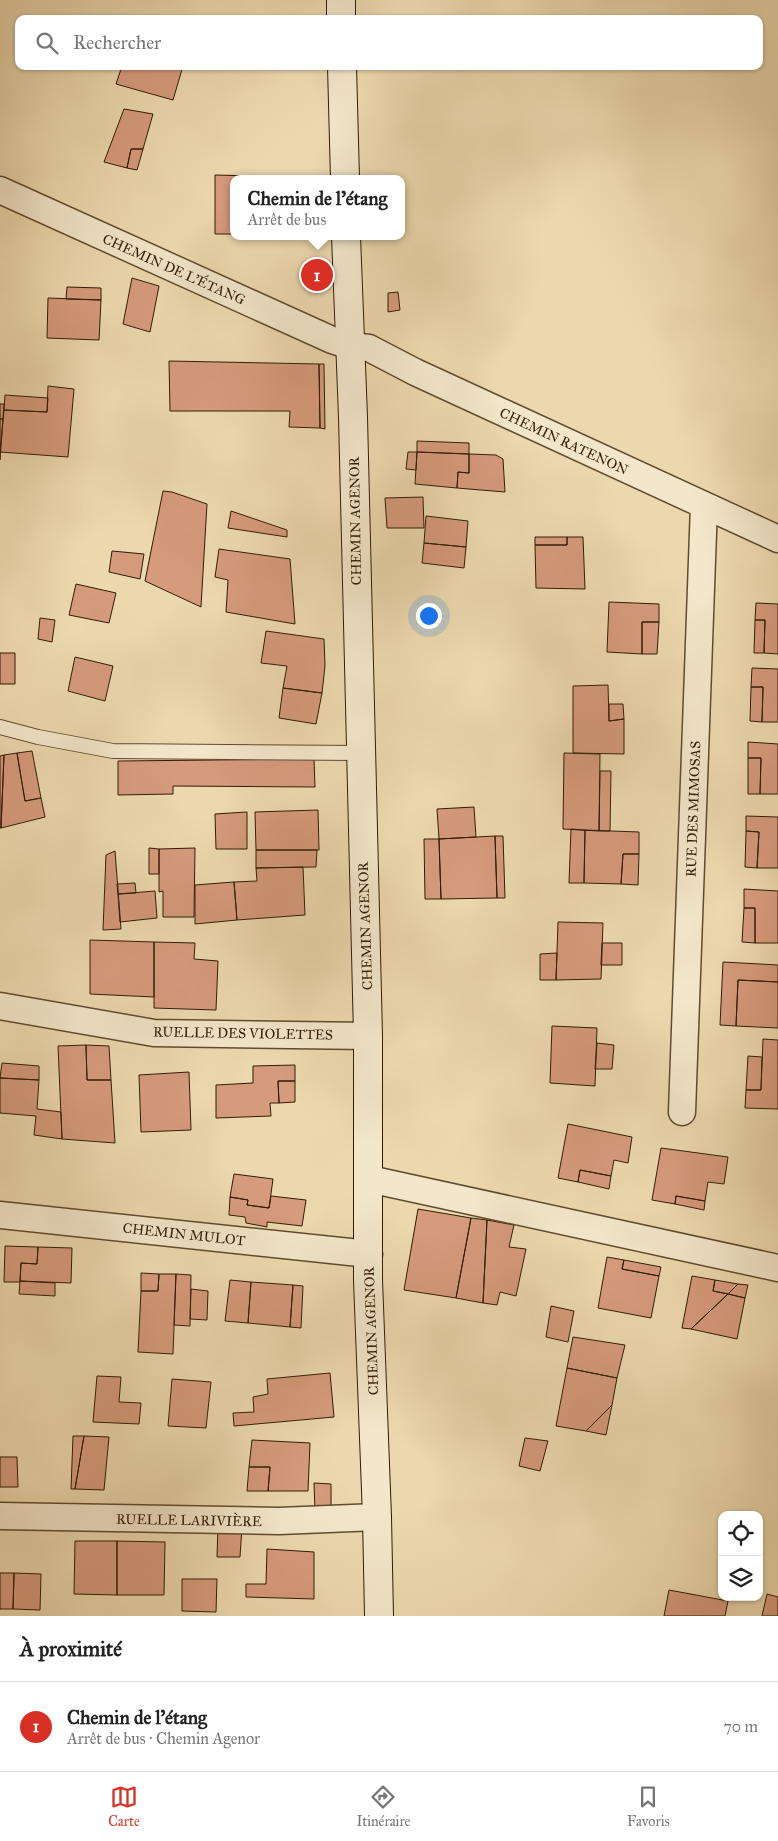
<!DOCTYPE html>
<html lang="fr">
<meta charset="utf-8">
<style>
body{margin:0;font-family:"IM FELL Great Primer",serif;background:#f2f2f2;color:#222}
.controls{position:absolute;right:15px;bottom:15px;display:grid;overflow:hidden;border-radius:10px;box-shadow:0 1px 4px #0004}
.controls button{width:45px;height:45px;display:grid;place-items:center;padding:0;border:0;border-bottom:1px solid #e0e0e0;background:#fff;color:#222;font:25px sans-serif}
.you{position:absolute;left:428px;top:615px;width:18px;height:18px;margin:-12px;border:4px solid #fff;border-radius:50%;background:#1a73e8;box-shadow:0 0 0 8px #1a73e833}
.badge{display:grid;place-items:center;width:32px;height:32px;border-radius:50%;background:#d93025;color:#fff;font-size:16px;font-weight:700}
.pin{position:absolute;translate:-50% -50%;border:2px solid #fff;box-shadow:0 1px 5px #0006}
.popup{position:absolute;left:230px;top:175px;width:175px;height:65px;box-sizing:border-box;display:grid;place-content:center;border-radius:10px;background:#fff;filter:drop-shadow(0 1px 4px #0005);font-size:16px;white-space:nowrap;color:#767676}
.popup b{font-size:19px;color:#222}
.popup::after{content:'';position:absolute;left:50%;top:100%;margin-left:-10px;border:10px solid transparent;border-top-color:#fff}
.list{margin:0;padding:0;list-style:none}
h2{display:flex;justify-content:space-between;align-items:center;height:65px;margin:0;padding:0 20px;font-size:21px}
h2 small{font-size:16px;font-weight:400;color:#767676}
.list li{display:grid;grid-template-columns:32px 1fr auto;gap:15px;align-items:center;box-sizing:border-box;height:90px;padding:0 20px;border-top:1px solid #e0e0e0}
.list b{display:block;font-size:19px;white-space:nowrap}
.list p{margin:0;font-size:16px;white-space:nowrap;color:#767676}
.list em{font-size:16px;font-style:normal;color:#767676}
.icon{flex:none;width:28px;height:28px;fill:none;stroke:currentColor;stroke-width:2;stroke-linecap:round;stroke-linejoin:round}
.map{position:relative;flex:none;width:778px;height:1616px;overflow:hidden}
.search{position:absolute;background:#fff;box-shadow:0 1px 4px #0004;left:15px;right:15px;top:15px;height:55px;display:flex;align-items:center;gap:12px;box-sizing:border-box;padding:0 18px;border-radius:10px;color:#767676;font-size:19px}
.sheet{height:155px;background:#fff}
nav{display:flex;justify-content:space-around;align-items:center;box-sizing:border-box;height:70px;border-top:1px solid #e0e0e0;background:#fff;font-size:14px;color:#767676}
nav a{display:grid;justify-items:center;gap:2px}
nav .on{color:#d93025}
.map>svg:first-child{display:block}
.building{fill:#d69a7c;stroke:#311c03}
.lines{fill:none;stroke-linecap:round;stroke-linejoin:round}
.lane-casing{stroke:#604b2e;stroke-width:16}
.street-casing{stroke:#604b2e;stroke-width:29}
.secondary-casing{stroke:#311c03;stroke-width:30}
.lane{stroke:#f3e6ca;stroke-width:14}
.street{stroke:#f3e6ca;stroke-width:26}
.secondary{stroke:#f3e6ca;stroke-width:28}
.labels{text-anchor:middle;stroke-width:4;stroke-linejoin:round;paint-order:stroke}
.street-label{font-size:14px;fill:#311c03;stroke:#f3e6ca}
</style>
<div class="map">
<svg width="778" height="1616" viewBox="0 0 778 1616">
<rect width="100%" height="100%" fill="#ecd8ae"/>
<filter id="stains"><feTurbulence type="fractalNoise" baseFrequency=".004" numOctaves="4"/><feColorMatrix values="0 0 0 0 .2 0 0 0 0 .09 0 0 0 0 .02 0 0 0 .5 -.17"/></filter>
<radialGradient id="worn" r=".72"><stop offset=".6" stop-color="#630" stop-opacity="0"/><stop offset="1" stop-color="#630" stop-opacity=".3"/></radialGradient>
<!-- building -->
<path class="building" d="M122,66H183L173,100L116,84Z
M124,109L153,114L143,149H131L127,168L104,162Z
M131,149H143L137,170L127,168Z
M215,175L255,176V179H233V234H215Z
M132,278L159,286L150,332L123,324Z
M67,287L101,288V300L66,299Z
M398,292L400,310L388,312V293Z
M48,298L101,300L99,340L47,338Z
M169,361L319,364L320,428L289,427L290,411H170Z
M319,364H324L325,429L320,428Z
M48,386L74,389L68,457L0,452L4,410L47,412Z
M5,395L48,398L47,412L4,410Z
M0,404H4L3,419H0Z
M0,419H3L0,460Z
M417,441L469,443V454L417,452Z
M408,452H417L416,470L406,469Z
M417,452L469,454V473L458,472L457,488L415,484Z
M469,454L496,455L503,459L505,492L457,488L458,472L469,473Z
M163,491L172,492L207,504L201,607L145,581Z
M423,497L424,528H387L385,498Z
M231,511L287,530V537L228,528Z
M426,516L468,521L466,547L424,543Z
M535,537H567V545H535Z
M567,537H583L585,589L536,588L535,545H567Z
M424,543L466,547L464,568L422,563Z
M219,549L290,559L295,624L226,612L228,580L215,577Z
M112,551L144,554L140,579L109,572Z
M76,584L116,593L109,623L69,615Z
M609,602L659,604V622H642V654L607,652Z
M756,603L778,604V654L764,653L765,620H755Z
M40,618L55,620L52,642L38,639Z
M755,620H765L764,653H754Z
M642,622H659L657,654H642Z
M266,631L324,639L325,666L322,693L283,688L287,666L261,663Z
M0,653H15V684H0Z
M75,657L113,666L105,701L68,691Z
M752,668L778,669V722H762L763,687H751Z
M608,685L609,721L624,719V754L573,753V686Z
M751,687H763L762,722L750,721Z
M283,688L322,693L316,724L279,718Z
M609,704H623L624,719L609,721Z
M748,742L778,744V794H760L761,758H748Z
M32,751L41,798L25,801L17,753Z
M17,753L25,801L41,798L45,817L1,828L4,755Z
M564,753L600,754L599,831L563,829Z
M4,755L1,828H0V756Z
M748,758H761L760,794H748Z
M314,759L315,787L173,786V794L118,795V761Z
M600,771H611L610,831H599Z
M474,807L476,837L439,839L437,809Z
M318,810L319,850H256L255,812Z
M247,812V849H216L215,814Z
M746,816L778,817V868H757L759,832L746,831Z
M571,829L585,830L584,883H569Z
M585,830L639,832V854H623L621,884L584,883Z
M746,831L759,832L757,868L745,867Z
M495,836H503L505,898H497Z
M495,836L497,898L441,899L439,839Z
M424,839H439L441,899H425Z
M149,848L159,849V874H149Z
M195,848L194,917H163V891L159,892V849Z
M256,850H317L316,867L256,868Z
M115,851L121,929L103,930L106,855Z
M623,854H639L638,885L621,884Z
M303,867L305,915L237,920L234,882L257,881L256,868Z
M234,882L237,920L195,924V885Z
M135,883L136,893L118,894L117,884Z
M744,889L778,891V943H755V908H744Z
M155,891L157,918L120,922L118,894Z
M744,908H755V943L742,942Z
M558,922L603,923L601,979L556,980Z
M90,940L154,942V997L90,994Z
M154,942L195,943L194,959L218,961L216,1010L154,1008Z
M602,943H622V965H601Z
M557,953L556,980H540V954Z
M723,962L778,965V982L738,980L736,1026L720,1025Z
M738,980L778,982V1028L736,1026Z
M552,1026L597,1028L595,1086L550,1083Z
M763,1039L778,1040V1109L745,1108L746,1090H761Z
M597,1043L614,1045L612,1069H595Z
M86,1045L109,1046L111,1080H87Z
M86,1045L87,1080H111L115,1143L62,1139L58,1046Z
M748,1056L762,1057L761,1090H746Z
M2,1063L39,1066V1080L0,1078Z
M295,1065V1081H278L279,1103H270L271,1116L216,1118V1085L253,1083V1066Z
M189,1072L191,1130L141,1132L139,1075Z
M0,1078L39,1080L37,1109L61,1112L62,1139L34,1135L36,1116L0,1113Z
M278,1081H295V1102L279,1103Z
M568,1124L632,1137L628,1163L614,1160L611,1176L580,1170L578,1182L558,1178Z
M661,1148L728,1157L724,1184L708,1182L705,1201L676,1196L675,1204L652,1200Z
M580,1170L611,1176L609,1189L578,1182Z
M234,1174L273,1179L269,1208L247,1205L248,1200L230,1197Z
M271,1196L306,1200L302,1226L267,1222V1227L246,1223L245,1217L229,1215L230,1197L248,1200L247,1205L269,1208Z
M676,1196L705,1201L704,1210L675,1204Z
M418,1209L471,1218L456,1298L404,1290Z
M471,1218L487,1220L483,1303L456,1298Z
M487,1220L514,1225L509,1247L526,1249L516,1296L500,1292L497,1305L483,1303Z
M5,1246L38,1247L37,1264L21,1263L20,1282H4Z
M38,1247L72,1248L71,1283L20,1281L21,1263L37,1264Z
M607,1257L624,1260L622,1269L659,1276L651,1318L598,1308Z
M624,1260L661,1267L659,1276L622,1269Z
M141,1273L159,1274L158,1291H141Z
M159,1274H176L173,1354L138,1352L141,1291H158Z
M176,1274L191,1275L190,1326L174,1325Z
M692,1276L715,1280L713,1291L728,1294L691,1329L682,1328Z
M230,1280L251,1282L248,1323L225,1321Z
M715,1280L738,1284L728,1294L713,1291Z
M20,1281L55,1283V1296L19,1294Z
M251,1282L293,1285L290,1327L248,1323Z
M738,1284L748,1285L745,1298L728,1294Z
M293,1285L303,1286L301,1328L290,1327Z
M191,1289L208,1291L207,1320L190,1319Z
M728,1294L745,1298L737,1339L691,1329Z
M551,1306L574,1311L568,1342L546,1337Z
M573,1337L625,1345L617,1378L567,1368Z
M567,1368L617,1378L612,1405L586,1431L556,1426Z
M330,1373L334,1417L234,1426L233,1413L254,1412L253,1397L268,1394L267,1379Z
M97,1376L121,1377L119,1402L141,1403L139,1424L93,1422Z
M172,1379L211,1382L206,1428L168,1426Z
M612,1405L606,1435L586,1431Z
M73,1436H84L75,1489H71Z
M84,1436L109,1437L104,1490L75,1489Z
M525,1438L548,1441L540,1471L519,1466Z
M252,1440L310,1443L308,1491H268L270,1467H249Z
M0,1457H17L18,1487H0Z
M249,1467H270L268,1491H247Z
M314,1483L331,1484V1510L315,1511Z
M218,1526L242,1527L240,1557H217Z
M75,1541H117V1595L74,1594Z
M117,1541L165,1542L164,1595H117Z
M267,1549L314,1552V1599L246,1597V1584H266Z
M0,1573H14L13,1609H0Z
M14,1573L41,1574L40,1610L13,1609Z
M182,1579H217L216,1612L182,1611Z
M669,1590L728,1601L725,1616H664Z
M767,1594L778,1597V1616H762Z"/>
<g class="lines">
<defs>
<path id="lane" d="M0,727L38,737L113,751L360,753"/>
<path id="street" d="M0,190L332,340L350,346L369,348L415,372L778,539
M0,1006L154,1033L368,1036
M682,1112L704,505
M369,1179L778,1268
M0,1215L369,1254
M0,1516L279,1521L377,1517"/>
<path id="secondary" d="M341,0V19
M342,66L345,179
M346,236L353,417L368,1036V1280L377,1517L379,1616"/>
</defs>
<!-- lane casing -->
<use href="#lane" class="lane-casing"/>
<!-- street casing -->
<use href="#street" class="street-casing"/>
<!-- secondary casing -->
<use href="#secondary" class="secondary-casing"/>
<!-- lane -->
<use href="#lane" class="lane"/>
<!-- street -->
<use href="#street" class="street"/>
<!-- secondary -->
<use href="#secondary" class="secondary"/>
</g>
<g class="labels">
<!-- street labels -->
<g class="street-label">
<text transform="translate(174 269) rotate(24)" y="5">CHEMIN DE L'ÉTANG</text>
<text transform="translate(564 441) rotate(25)" y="5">CHEMIN RATENON</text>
<text transform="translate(355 521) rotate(-91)" y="5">CHEMIN AGENOR</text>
<text transform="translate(693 809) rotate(-88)" y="5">RUE DES MIMOSAS</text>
<text transform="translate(365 926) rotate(-92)" y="5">CHEMIN AGENOR</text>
<text transform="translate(243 1033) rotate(1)" y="5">RUELLE DES VIOLETTES</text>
<text transform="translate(184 1234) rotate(6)" y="5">CHEMIN MULOT</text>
<text transform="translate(371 1331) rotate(-92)" y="5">CHEMIN AGENOR</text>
<text transform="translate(189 1520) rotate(1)" y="5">RUELLE LARIVIÈRE</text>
</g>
</g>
<rect width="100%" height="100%" filter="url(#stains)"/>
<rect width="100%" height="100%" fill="url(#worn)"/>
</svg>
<div class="controls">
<button><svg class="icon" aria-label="locate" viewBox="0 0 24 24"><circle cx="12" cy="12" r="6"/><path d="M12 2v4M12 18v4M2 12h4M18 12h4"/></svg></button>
<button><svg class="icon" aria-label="layers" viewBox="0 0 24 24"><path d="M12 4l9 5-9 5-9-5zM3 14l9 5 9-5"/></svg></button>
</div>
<div class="you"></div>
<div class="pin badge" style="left:317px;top:275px">1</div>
<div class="popup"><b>Chemin de l'étang</b>Arrêt de bus</div>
<div class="search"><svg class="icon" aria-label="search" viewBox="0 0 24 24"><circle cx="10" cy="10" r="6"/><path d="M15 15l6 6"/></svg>Rechercher</div>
</div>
<section class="sheet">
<h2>À proximité<small></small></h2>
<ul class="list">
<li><span class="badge">1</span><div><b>Chemin de l'étang</b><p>Arrêt de bus · Chemin Agenor</p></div><em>70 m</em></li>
</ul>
</section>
<nav>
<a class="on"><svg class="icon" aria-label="map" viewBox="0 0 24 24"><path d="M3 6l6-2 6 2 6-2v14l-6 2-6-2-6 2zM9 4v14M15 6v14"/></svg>Carte</a>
<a><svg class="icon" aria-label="directions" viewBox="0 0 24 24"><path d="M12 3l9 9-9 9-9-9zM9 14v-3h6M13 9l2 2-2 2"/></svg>Itinéraire</a>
<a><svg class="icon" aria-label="saved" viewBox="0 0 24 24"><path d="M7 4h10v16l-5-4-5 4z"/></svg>Favoris</a>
</nav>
